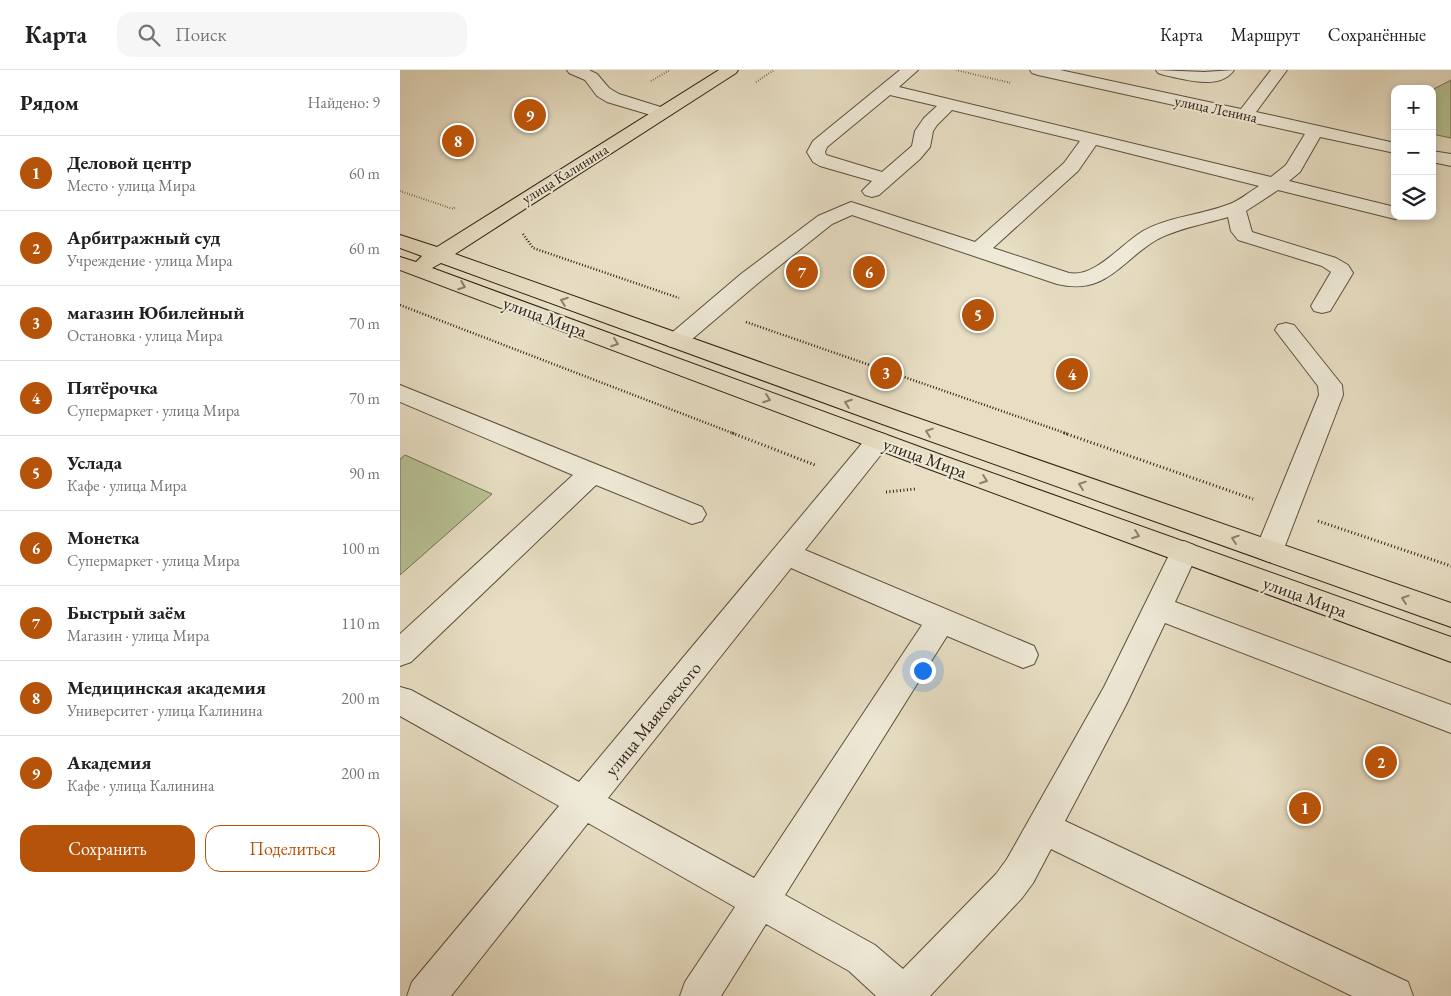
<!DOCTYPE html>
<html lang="ru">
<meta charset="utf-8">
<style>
body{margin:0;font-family:"EB Garamond",serif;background:#f6f6f6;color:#202124}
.controls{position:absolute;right:15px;top:15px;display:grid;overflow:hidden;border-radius:10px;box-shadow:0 2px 8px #0003}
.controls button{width:45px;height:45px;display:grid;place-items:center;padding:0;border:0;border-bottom:1px solid #e0e0e0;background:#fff;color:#202124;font:25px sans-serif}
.you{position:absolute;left:522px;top:600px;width:18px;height:18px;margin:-12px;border:4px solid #fff;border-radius:50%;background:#1a73e8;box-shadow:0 0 0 8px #1a73e833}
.badge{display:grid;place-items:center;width:32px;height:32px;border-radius:50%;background:#b45309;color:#fff;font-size:16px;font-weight:700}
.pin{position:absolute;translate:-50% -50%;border:2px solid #fff;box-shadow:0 1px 5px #0006}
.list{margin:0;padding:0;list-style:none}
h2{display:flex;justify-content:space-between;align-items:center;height:65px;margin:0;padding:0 20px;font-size:21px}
h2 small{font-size:16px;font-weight:400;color:#757577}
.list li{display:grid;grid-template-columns:32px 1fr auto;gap:15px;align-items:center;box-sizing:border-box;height:75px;padding:0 20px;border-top:1px solid #e0e0e0}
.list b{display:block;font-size:19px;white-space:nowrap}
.list p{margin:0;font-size:16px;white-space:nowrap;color:#757577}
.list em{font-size:16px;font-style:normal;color:#757577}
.actions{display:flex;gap:10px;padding:15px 20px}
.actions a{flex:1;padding:11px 0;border:1px solid #b45309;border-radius:15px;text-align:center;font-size:18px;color:#b45309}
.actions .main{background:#b45309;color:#fff}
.icon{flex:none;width:28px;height:28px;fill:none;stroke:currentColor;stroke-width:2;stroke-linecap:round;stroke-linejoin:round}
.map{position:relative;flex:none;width:1051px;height:926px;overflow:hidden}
header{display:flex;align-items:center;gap:30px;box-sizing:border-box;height:70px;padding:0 25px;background:#fff;border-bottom:1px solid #e0e0e0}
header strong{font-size:24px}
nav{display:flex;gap:28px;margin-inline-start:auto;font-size:18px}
.search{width:350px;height:45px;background:#f6f6f6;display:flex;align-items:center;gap:12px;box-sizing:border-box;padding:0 18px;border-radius:15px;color:#757577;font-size:19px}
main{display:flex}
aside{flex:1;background:#fff}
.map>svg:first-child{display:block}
.green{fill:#b7c193;stroke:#737053}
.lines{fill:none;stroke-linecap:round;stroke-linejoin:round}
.minor-casing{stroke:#5d503f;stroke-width:2}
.major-casing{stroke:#2f2013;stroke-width:2}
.path-far2{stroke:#2f2013;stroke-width:2;stroke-dasharray:0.5 2;stroke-linecap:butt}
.path-far1{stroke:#2f2013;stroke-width:2.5;stroke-dasharray:1 2;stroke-linecap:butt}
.path{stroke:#2f2013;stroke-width:3;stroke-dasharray:1 2.5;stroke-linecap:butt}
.minor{fill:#efead8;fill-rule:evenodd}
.major{fill:#e7dec3;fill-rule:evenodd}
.oneway{stroke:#8b7f6b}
.labels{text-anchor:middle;stroke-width:4;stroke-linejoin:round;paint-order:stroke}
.far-street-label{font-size:15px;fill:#2f2013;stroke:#efead8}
.street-label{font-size:18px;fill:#2f2013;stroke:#efead8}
</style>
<header>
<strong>Карта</strong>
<div class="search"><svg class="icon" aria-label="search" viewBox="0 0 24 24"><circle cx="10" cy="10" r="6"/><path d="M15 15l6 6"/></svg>Поиск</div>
<nav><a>Карта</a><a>Маршрут</a><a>Сохранённые</a></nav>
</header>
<main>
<aside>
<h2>Рядом<small>Найдено: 9</small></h2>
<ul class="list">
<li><span class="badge">1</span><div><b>Деловой центр</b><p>Место · улица Мира</p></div><em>60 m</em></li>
<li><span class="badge">2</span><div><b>Арбитражный суд</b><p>Учреждение · улица Мира</p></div><em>60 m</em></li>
<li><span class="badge">3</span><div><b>магазин Юбилейный</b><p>Остановка · улица Мира</p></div><em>70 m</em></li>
<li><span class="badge">4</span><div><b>Пятёрочка</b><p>Супермаркет · улица Мира</p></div><em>70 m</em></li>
<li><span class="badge">5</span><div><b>Услада</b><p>Кафе · улица Мира</p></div><em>90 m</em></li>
<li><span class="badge">6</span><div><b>Монетка</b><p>Супермаркет · улица Мира</p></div><em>100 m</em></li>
<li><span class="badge">7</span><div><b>Быстрый заём</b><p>Магазин · улица Мира</p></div><em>110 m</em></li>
<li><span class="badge">8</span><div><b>Медицинская академия</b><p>Университет · улица Калинина</p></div><em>200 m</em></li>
<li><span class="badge">9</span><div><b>Академия</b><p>Кафе · улица Калинина</p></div><em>200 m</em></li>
</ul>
<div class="actions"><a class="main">Сохранить</a><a>Поделиться</a></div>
</aside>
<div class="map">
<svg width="1051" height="926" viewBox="0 0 1051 926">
<rect width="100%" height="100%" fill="#e7dec3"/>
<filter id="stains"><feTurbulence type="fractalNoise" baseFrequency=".004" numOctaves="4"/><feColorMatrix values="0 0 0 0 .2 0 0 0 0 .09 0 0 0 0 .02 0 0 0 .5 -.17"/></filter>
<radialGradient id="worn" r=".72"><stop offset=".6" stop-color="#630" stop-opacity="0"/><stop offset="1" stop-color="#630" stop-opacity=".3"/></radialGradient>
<!-- green -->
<path class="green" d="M1051,10V68L1032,64V20Z
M5,385L92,424L0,505V389Z"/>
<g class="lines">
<defs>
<path id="minor" d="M167,0H189L197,4L209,18L219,24L267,39L270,43L267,47L261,48L207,32L197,26L185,10L169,3Z
M500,0H518L499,17L871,107L886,95L905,64L638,5L632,3L630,0H660L841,39L871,0H887L856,42L995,73V83L920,67L900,102L889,111L995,137V146H1003L995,149L878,120L846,141L852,162L936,188L948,195L953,203L930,241L922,243L914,241L911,236L931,202L922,196L838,170L831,161L828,147C805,154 779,158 758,169C721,190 707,226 657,214L452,145L432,154L357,214L284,276L276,278L268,276L265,271L268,266L341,204L418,146L451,132L575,172L664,93L680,71L552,40L537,55L533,61L530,77L520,89L479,125L472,127L465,125L462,121L472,111L420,96L413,92L407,82L413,71ZM490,25L537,36L524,48L515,61L512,76L482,102L426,85L425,82L427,77ZM696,75L859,116C849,122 838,132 827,135C800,145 768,147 743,161C721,174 695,208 669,203L593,178L678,101Z
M756,0L804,2L834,0C820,21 784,9 764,5L758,3Z
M1032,81L1051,84V96L1032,92Z
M886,253L894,255L942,315L943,325L883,481L879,488L869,492L859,488L855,481L919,325L918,316L875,260L878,255Z
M0,315L302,437L306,444L302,451L292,454L196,415L11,592L0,596V564L173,405L0,332Z
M478,362L487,365L491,371L487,377L405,480L634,576L638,585L634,594L623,598L547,566L385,825L475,875L503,899L596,804L607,789L704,617L774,475L784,471L794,475L798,482L775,532L1051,635V663L765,553L726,635L665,751L1008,912L1013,926H952L651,779L633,813L622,828L530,926H476L449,901L366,854L321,926H280L285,912L335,837L188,753L51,926H7L12,912L159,736L0,646V617L11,620L179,712L469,365ZM391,498L522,555L354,808L208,728Z"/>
<path id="major" d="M319,0H338L336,3L55,184L503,343L1051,533V557L485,355L41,193L32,198L547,387L1051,567V592L529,399L0,200V187L16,192L22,186L0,178V165L37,177Z"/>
</defs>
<!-- minor casing -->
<use href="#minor" class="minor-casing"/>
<!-- major casing -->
<use href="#major" class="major-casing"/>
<!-- path-far2 -->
<path class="path-far2" d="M556,0L611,13
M251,11L270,0
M356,12L374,0
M0,121L53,139L55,137"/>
<!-- path-far1 -->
<path class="path-far1" d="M123,164L133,178L279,228
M0,235L335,364
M346,252L668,364"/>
<!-- path -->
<path class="path" d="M332,363L415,395
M664,363L853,429
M486,422L515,419
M918,451L1051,496"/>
<!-- minor -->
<use href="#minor" class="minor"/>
<!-- major -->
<use href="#major" class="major"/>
</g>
<!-- one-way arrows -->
<defs><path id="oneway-chevron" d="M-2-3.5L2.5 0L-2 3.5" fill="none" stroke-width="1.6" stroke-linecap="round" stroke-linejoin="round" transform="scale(1.25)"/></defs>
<g class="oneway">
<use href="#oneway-chevron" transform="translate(62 216) rotate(21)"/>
<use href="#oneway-chevron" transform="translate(164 231) rotate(-160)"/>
<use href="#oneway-chevron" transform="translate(215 273) rotate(20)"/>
<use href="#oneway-chevron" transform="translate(367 329) rotate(20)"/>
<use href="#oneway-chevron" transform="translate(448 333) rotate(-160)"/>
<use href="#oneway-chevron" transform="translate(529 362) rotate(-161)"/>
<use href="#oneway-chevron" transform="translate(584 410) rotate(20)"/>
<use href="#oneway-chevron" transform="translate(682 415) rotate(-161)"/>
<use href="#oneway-chevron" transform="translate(736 465) rotate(20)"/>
<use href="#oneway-chevron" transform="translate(835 469) rotate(-161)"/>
<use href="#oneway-chevron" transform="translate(1005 529) rotate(-161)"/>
</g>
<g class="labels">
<!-- far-street labels -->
<g class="far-street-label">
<text transform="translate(816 39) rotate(12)" y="5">улица Ленина</text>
<text transform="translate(165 104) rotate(-32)" y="5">улица Калинина</text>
</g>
<!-- street labels -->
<g class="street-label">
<text transform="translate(145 247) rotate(20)" y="6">улица Мира</text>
<text transform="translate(525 388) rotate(20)" y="6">улица Мира</text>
<text transform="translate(905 527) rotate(20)" y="6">улица Мира</text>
<text transform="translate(253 649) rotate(-51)" y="6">улица Маяковского</text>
</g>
</g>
<rect width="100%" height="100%" filter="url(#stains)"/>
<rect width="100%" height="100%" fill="url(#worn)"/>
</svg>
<div class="controls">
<button>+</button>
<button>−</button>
<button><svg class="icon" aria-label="layers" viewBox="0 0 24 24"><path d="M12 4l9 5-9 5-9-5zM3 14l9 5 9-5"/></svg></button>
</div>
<div class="you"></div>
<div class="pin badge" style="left:905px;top:738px">1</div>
<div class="pin badge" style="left:981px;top:692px">2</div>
<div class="pin badge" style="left:486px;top:303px">3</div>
<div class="pin badge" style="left:672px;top:304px">4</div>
<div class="pin badge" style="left:578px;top:245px">5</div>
<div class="pin badge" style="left:469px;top:202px">6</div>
<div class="pin badge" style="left:402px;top:202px">7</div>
<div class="pin badge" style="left:58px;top:71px">8</div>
<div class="pin badge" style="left:130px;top:45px">9</div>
</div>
</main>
